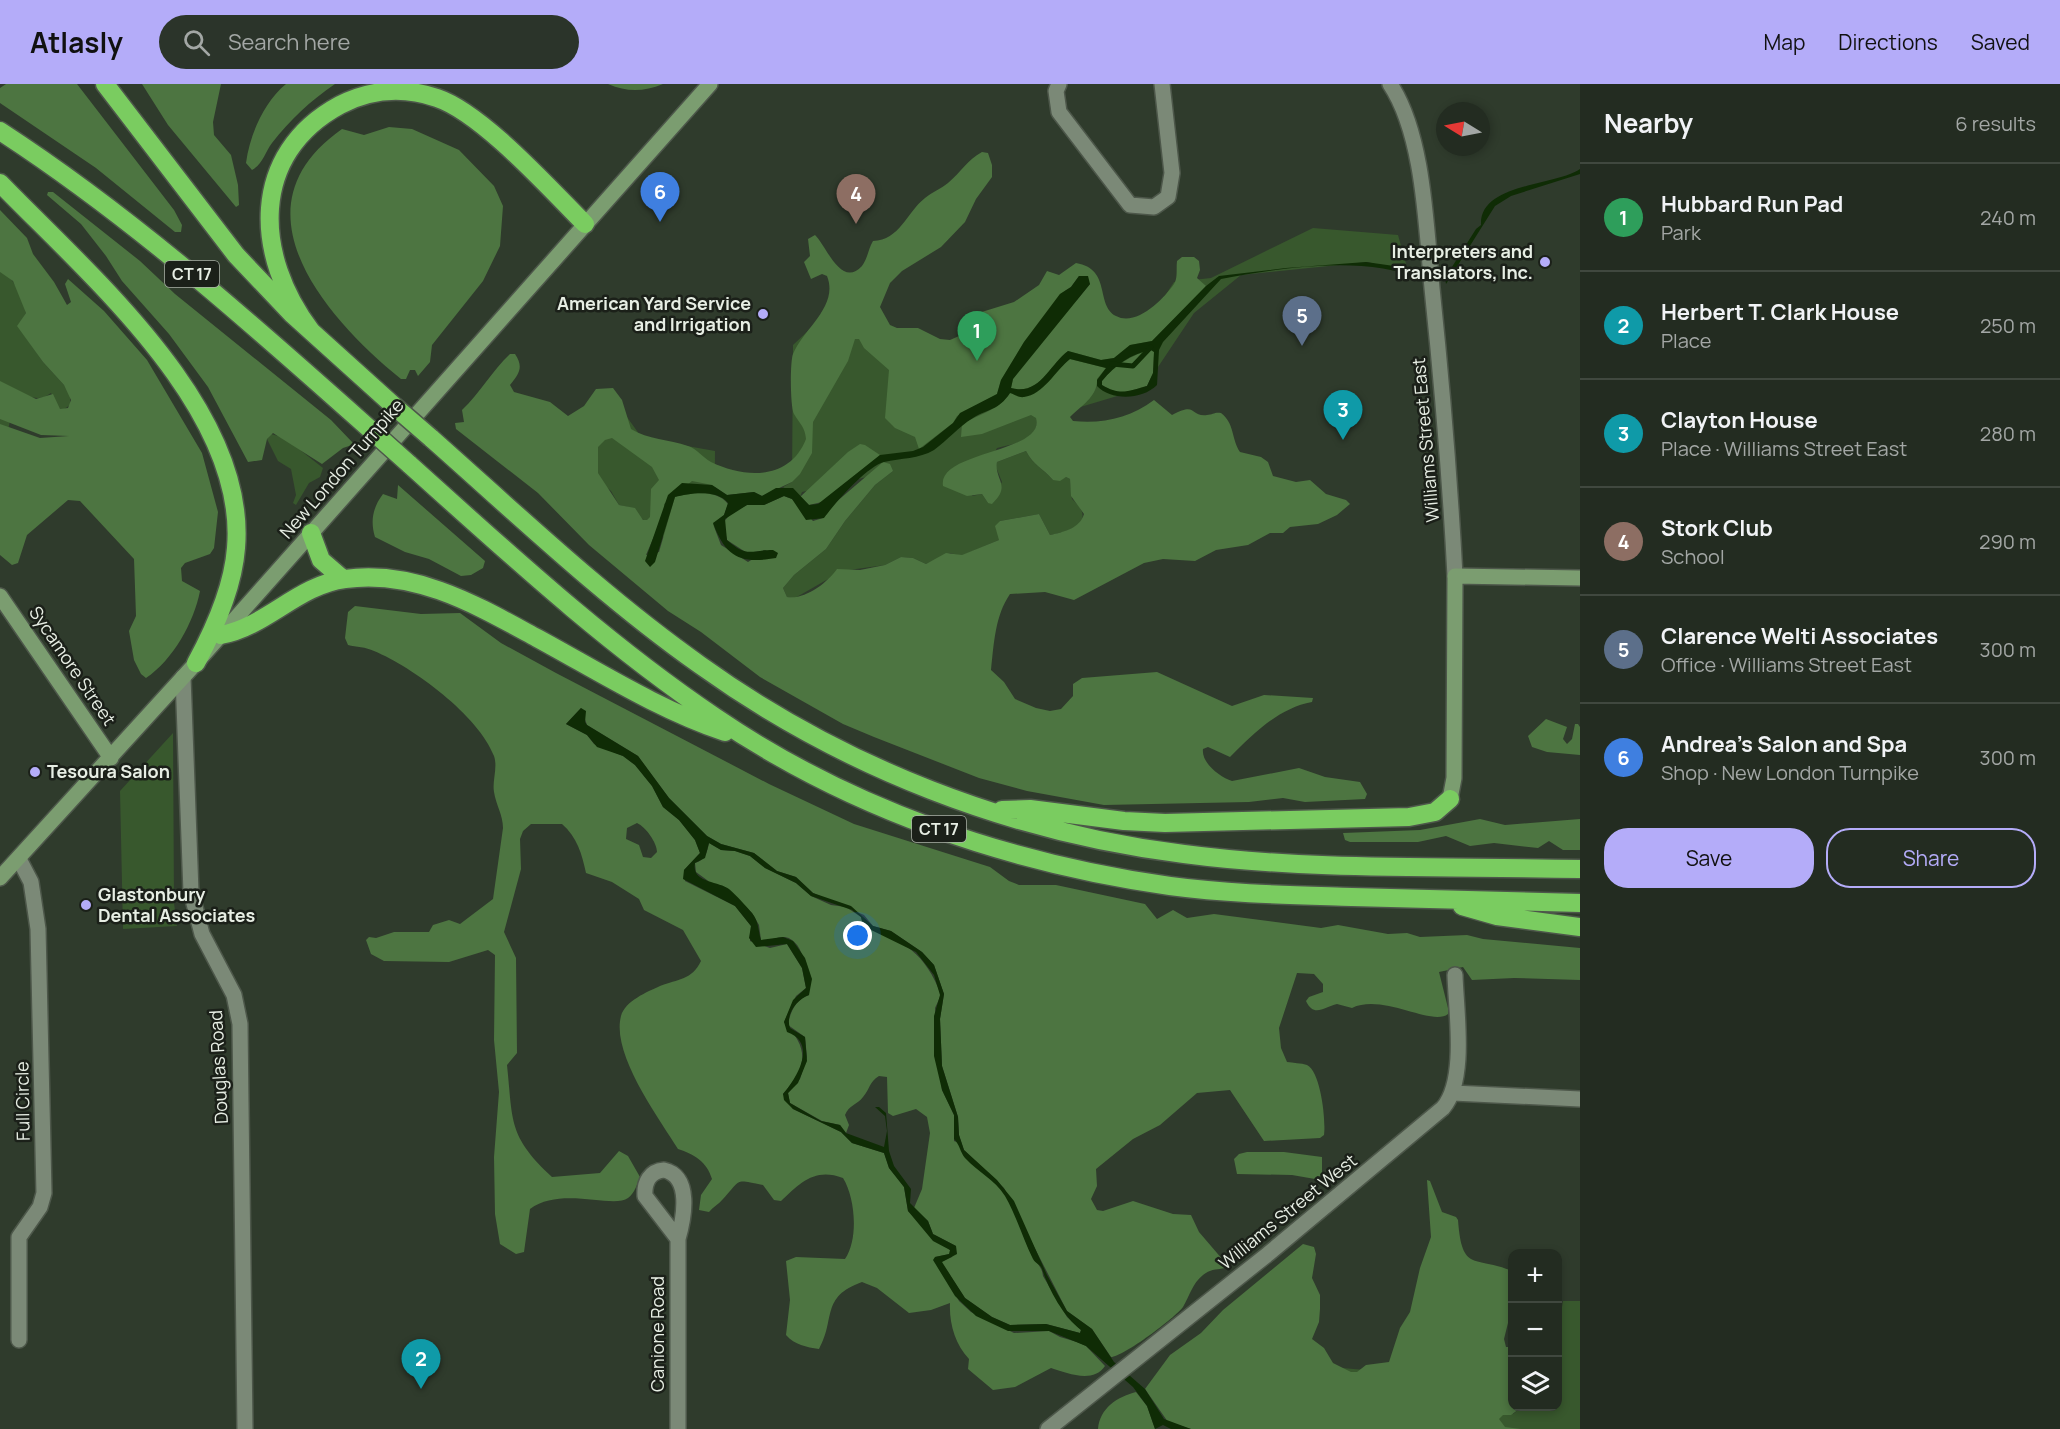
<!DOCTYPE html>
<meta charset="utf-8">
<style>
body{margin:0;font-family:Manrope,sans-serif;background:#2b342a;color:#f1f3f6}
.controls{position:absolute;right:18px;bottom:18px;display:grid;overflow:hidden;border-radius:12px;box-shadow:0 3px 9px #0003}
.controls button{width:54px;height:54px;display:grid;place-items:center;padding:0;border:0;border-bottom:2px solid #40483f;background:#232c21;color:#f1f3f6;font:30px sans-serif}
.compass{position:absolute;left:1436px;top:18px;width:54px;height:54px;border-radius:50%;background:#232c21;box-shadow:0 3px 9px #0003;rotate:280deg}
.you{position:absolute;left:858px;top:852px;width:21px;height:21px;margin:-15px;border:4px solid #fff;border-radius:50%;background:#1a73e8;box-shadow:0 0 0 9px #1a73e833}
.badge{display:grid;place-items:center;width:39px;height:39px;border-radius:50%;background:#b4acf9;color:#fff;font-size:20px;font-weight:700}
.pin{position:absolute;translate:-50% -50px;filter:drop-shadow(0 2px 3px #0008)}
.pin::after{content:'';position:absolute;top:32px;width:21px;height:18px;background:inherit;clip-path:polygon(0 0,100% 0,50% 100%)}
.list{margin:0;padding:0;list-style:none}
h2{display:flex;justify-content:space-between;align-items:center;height:78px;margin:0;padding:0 24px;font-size:26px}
h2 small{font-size:20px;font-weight:400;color:#a3a7a5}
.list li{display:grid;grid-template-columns:39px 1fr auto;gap:18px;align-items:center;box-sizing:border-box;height:108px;padding:0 24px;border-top:2px solid #40483f}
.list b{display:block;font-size:22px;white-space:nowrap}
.list p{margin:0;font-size:20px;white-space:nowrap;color:#a3a7a5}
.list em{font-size:20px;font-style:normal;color:#a3a7a5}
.actions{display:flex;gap:12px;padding:18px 24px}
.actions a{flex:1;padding:14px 0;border:2px solid #b4acf9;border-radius:24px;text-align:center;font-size:21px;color:#b4acf9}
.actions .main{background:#b4acf9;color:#111}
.icon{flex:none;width:33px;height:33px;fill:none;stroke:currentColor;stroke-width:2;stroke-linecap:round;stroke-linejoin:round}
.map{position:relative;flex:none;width:1580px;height:1345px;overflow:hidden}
header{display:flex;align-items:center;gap:36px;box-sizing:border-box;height:84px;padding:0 30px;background:#b4acf9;color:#111}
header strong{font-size:28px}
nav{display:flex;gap:33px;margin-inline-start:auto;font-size:21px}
.search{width:420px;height:54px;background:#2b342a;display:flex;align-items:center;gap:15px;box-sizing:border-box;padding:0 21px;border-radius:33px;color:#a3a7a5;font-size:22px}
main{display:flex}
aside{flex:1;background:#232c21}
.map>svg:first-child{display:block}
.green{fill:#38582d}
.forest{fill:#4d7541;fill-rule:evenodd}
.water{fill:#0f2c05;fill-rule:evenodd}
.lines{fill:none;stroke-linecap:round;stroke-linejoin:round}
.stream{stroke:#0f2c05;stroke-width:5}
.street-casing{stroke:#4d574a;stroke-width:18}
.secondary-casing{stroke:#4d574a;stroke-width:18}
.highway-casing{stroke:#4d574a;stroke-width:21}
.street{stroke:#7b8977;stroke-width:15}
.secondary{stroke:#7b9d70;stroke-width:15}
.highway{stroke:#7acc60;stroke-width:18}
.highway-bridge-casing{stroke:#4d574a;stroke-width:21;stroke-linecap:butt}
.highway-bridge{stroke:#7acc60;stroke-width:18}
.poi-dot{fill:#b4acf9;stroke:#1b2019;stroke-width:2}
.labels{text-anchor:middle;stroke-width:5;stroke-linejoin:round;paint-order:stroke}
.shield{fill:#1b2019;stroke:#aab0a7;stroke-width:1.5}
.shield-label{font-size:16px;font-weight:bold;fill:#e7eee4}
.poi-label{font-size:18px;font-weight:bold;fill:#e7eee4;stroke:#1b2019;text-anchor:end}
.street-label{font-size:18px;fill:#e7eee4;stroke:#1b2019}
</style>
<header>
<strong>Atlasly</strong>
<div class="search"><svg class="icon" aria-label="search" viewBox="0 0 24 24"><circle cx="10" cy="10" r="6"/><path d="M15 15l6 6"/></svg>Search here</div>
<nav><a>Map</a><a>Directions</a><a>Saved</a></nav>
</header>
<main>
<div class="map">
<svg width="1580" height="1345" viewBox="0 0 1580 1345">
<rect width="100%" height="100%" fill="#2f3b2c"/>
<!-- green -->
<path class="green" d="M1313,144L1398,151L1407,183L1419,187V193L1368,178L1241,191L1194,229L1144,304L1037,336C1037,357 1013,360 997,364L972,412L982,410L988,419L1002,398L996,383L997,378L1026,367C1033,381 1044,385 1053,396L1066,393L1070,395L1072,415C1097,437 1073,447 1050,451L1039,430L1000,437L996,445L1000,453L999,456L961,472L950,469L926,480L913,474L901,473L885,481L842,487L795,514L787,513L783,504L794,491L826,465L845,437L875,401L893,387L802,408L800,413L783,403L792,398L793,261L860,198L861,249L975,275L1055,199L1124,254L1142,247L1174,198L1211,194Z
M0,182C13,196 23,210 26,229L18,242L43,278L64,301L70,311V321L63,326L59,325L51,309C38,319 29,312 15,306L0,395Z
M609,308L642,354L715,367L714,495L628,423L619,421L611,407L561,364Z
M271,350L285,354L323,384L320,393L309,399L296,421L293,419L296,411L291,385L278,377L267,355Z
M173,649L174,819L177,842L123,845L120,707Z
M1563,1217H1580V1345H1501L1319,1282L1493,1297L1513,1330L1522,1323L1558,1322V1247Z"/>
<!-- forest -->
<path class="forest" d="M6,0H77L174,126L182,141L181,148H175L96,84L0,19V4Z
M142,0H221L213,38L214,51L231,71L238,101L239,121L236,123L168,41Z
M286,0H335C310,17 290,36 272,59C265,68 263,80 252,86L246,79C250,50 264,18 286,0Z
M608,0H663C643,8 627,8 608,0Z
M389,43L412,45L459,66L494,102L503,122L500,162L483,197L432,261L430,278L418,292L415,286H410L406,295H401C326,234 229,124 342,45L364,51Z
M982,68L988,69L992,81V93L976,115L965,138L941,163L902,187L890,199L880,223L890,241L897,244H918L940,255L950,256L959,252L972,231L1014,218L1039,201L1047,187L1059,191L1076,179C1112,185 1095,221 1116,232C1136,243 1164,215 1174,200C1178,194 1176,185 1177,177L1182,173H1194L1199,177L1200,186L1197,194L1206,202L1152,257L1130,261L1114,274L1101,276L1068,267C1049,281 1040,312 1011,304L1013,295L1090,200L1079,192L1071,203L1060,210L1024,258L1001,296L997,310L957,332L953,339L919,365L915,353L895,344L885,334L889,286L864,264L859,255H855L848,277L813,338L812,369L800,390L792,398L762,412L754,408L727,411L712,401L692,397L664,420V429L646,471L659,468L675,413C690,409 717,405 728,420L724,431L713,440L721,461L748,478L767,466L747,469L727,456L723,439L731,429L747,421H764L784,412L792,415L813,437L823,434L835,419L883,378L890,380L893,387L875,401L845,437L826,465L794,491L783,504L787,513C805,516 827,499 837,485L860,486L885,481L901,473L913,474L926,480L946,469L962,471L999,456L995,442L1000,437L1039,430L1050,451C1064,448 1080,444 1084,430L1071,412L1070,395L1066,393L1060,397L1053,396C1044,385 1033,381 1026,367L997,378C994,396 1012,401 992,420L988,419L982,410L967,412L943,402C937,367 1046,369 1036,334L1031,331L982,350L961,353L962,340C979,330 998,327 1010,309L1023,313L1070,275L1106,284L1097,295C1098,312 1081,322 1070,333L1073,337C1103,340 1130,334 1154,316L1172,331C1198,317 1189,333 1207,331C1213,331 1214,328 1221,329C1235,340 1231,354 1240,368L1261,373L1268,378L1273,392L1296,398L1310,396L1326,410L1346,416L1350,420L1337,431L1318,440L1290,443L1283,449H1270L1248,461L1216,466L1195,477L1163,475L1144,479L1074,516L1045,508L1010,510C995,532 994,559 991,586L1004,598L1015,615L1036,624L1050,627L1061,625L1073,612V600L1082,594L1157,588L1232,622L1264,611L1313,614L1312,618C1279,624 1254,649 1230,673L1208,663L1203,665C1201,679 1220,693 1232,697L1299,684L1325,693L1360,698L1367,710L1365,715L1305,718L1283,714L1249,718L1104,721L1027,707L979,694L874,653L843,640L760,593L701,548L668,527L589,461L538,409L456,345L455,339L464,338L462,326C480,309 492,287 510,270H515C524,283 519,290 510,301L514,308L550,318L568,332L584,322L596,305L613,304L622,316L631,345C648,356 669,355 688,362C697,365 702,373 711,378C746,395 790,396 806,355C805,343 800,340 794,330C790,323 790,277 793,270C804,244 839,222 827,192L822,190L811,195L804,178L810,172L808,155L815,151C826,161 841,205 862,182C868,174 868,165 873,157C900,156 906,129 925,114C932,108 941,105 948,99C961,88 967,76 982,68ZM612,354L652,383L659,396L651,405L650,433L647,436H643L635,424L619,421L598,389V363L605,356Z
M48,108H53L140,177L175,210L331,336L353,359L352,361L343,364L322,380L273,349L267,355L262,376L248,378L208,303L169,250L122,197L106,172L81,140L47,111Z
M0,126L27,154L33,170L54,198L67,221L71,218L65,200L68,195L104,227L147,276L202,369L218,428L214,464L210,470L185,479L181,484L182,497L200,507C194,538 173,576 146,594L141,590L134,576L129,547L136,532L134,475L80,417L68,416L27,451L18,479L12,481L0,471V340L40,354L69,352L41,351L0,335V297L36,315L53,310L60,325L68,324L71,316L64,301L43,278L17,242L26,229L13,197L0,188Z
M1151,266L1154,268L1153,289L1147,302C1127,307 1122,313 1102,301V297C1115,281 1131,271 1151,266Z
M860,360L865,361L880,371L822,418L809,421L800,413L848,368Z
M398,401L485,477L483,484L471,491L461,492L429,475L405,468L375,453C370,437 373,423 383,410L397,415Z
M355,522L421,530L460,529L501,559L556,589L769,700L854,740L990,783L1009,797L1019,801H1056L1145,820L1157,835L1173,826L1187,834L1214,830L1321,844L1338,841L1388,850L1407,849L1420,853L1467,851L1483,855L1580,864V896L1514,894L1472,896L1463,883L1439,888L1448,924V930C1432,943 1383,909 1352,924L1337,920C1324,923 1314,934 1306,917L1309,913L1323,908V900L1314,890L1297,889L1279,944L1281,964L1287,978C1293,979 1301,979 1307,981C1321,988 1326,1037 1324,1051L1320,1054L1264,1057L1230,1006L1197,1009L1160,1041L1133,1055L1096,1085L1097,1102L1091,1115L1097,1126L1103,1127L1133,1117L1173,1130L1191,1131L1199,1148L1229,1183C1220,1186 1211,1184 1203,1191C1192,1200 1190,1211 1183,1223C1176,1233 1123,1273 1111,1273L1092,1245L1067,1227L1004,1104L964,1066L959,1051L958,1033L942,982L940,935L944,910L934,881L922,868L891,847L873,842L864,831L813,809L796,793L777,787L754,769L721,760L707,752L669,714L638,672L587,641L581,624L566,640L587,651L594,660L623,672L635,681L652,702L663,723L679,736L695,756L700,769L684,786L685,797L735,822L751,842L750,857L770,864L787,860L802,884L806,904L796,912L784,938C810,966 807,982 783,1010L793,1025L841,1048L852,1059L884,1069L889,1084L904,1103L908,1127L950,1166V1170L935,1173L959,1217L971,1228L1014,1249L1049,1247L1060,1253L1077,1258L1086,1262L1105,1282C1093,1300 1067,1289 1051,1284L1015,1303L993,1306L968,1285L969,1275C955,1260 949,1239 950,1219L931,1226L909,1229L877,1204L862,1198C820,1213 836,1235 819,1265C806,1263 795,1261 786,1251L790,1216L786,1177L796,1173L845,1175C859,1155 855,1113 843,1094C815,1083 800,1099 781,1117L774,1116L763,1101C733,1095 742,1095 723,1115C719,1120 713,1123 709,1128L699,1126L701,1111L712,1095C707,1078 694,1070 678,1065C659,1034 611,970 621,932C625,917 647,908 660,902C678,895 692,896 701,877L683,846L644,826L639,815L612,798L586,789C582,770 577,753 562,740H531L523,747L520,755L521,785L504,848L516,874L517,969L507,981C513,1038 508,1052 552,1093L600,1089L619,1067L628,1072L640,1093C637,1100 635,1109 628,1114C613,1125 561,1102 530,1125L524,1168L516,1170L500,1160L495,1130L494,1073L499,1008L494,956L495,871L488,866L449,878L384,877L371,870L366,856L369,853L376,854L394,848H429L433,841L449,836L460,840L493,815L503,744C503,731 496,721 494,708C492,697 498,683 494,672C479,632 413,583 374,567C366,563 356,563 348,561L345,554L348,528ZM637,739C646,743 657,759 657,768L651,774L643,773L639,761L626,755L627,744Z
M1546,635L1567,643L1563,655L1567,660L1572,655L1575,640H1578L1580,643V671L1547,668L1532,663L1528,652Z
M1480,735L1505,741L1580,735V766H1563L1549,757L1538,764L1494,759L1470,762L1446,752L1418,758H1350L1345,756L1343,749L1420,746Z
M709,759L721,766L735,767L750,772L765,784L796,799L811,812L831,821L846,823L861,833L864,842C904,856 926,870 941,911L935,924L942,1006L954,1031V1057L959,1059C966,1079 979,1082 993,1096C1014,1116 1020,1147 1032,1172C1036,1179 1042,1182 1043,1192L1067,1233L1081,1246L1080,1249L1046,1240L1010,1241L992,1233L965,1214L941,1178L952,1173L956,1162L933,1150L928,1137L914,1124L922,1105L930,1049L927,1033L916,1025L893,1032L888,1029L887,993L879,992C869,998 870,1005 863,1013C857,1021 849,1021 845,1031L849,1041L846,1049L840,1041L822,1037L790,1019L788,1009L800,995L807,973L805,953L788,941C790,928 796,915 809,911C807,894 806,857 785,853C777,852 769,858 761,856L759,841L752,829L725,803L711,799L696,788L695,779C705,776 707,769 709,759Z
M1247,1068H1284L1322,1073V1091L1315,1095L1292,1091L1237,1090L1234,1075L1239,1070Z
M1427,1096L1430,1097L1442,1128L1456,1133L1458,1136C1462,1190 1475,1171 1512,1187V1223L1504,1255L1506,1263H1512V1322L1522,1323L1511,1331H1503L1499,1335L1505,1343L1521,1345H1191L1168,1338L1145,1305L1170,1271L1201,1249L1223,1226L1303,1160L1314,1163L1316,1170L1312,1194L1320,1211V1225L1319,1238L1312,1255L1324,1264L1333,1279L1351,1288H1357L1366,1281L1389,1278L1400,1244L1410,1228L1420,1184L1431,1153Z
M1136,1308L1147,1322L1155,1345H1098C1100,1324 1117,1313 1136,1308Z"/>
<!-- water -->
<path class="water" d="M1580,85V90L1511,112L1495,122L1446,200L1445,194L1476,145L1481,141C1479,99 1556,102 1580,85Z
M1366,178L1394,182L1421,192L1422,196C1365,170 1281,184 1221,195L1163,258L1159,266L1157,301C1142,316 1111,317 1097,302V296L1106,284L1070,275C1056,286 1043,311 1024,313C1019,314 1014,310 1010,309C998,327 989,324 973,334C958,343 948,356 934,366C919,375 901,374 884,378C866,383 835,419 824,434L806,436L792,415L784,412L764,421H747L725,435L727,456C747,474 750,466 773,466L778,469L776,474C741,480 726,474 713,439L724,431L728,419C717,405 690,409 675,413L655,478L650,483L645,477L668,411L682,399L712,401L727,411L754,408L762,412L776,404H793L809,421L818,420L880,371L913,367L923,363L953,339L960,329L997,310L1001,296L1024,258L1060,210L1071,203L1079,192H1088L1090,200L1013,295L1011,304C1040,312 1049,281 1068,267L1101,276L1114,274L1130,261L1152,257L1206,202L1219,192L1286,184ZM1151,266L1154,268L1153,289L1147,302C1129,307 1120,312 1102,301V297C1115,281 1131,270 1151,266Z
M581,624L586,627L585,638L587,641L638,672L669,714L707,752L721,760L754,769L777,787L796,793L813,809L851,822L873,842L891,847L922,868L934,881L944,910L940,935L942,982L958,1033L959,1051L964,1066L997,1096L1014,1117L1047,1191L1067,1227L1092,1245L1114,1278L1145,1305L1164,1335L1191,1345H1171L1163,1341L1155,1345L1147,1322L1133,1303L1086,1262L1049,1247H1008L976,1232L955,1212L933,1176L935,1173L949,1170L950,1166L933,1157L908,1127L904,1103L889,1084L884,1069L852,1059L841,1048L793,1025L784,1016L783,1010C797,994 818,959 787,948L784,938L793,916L806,904L802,884L787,860L756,863L749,854L751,842L735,822L683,795L684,786L700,769L695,756L679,736L663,723L652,702L635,681L623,672L597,663L587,651L566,640ZM709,759L721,766L735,767L750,772L765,784L796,799L811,812L852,826L861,833L863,842L916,868L934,891L940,911L934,932V972L942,1006L954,1031V1055C960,1061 960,1068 965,1074C978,1088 994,1095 1005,1112C1017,1133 1023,1155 1033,1175C1036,1180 1040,1180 1042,1185C1049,1206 1063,1232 1081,1246L1080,1249L1046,1240L1010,1241L992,1233L965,1214L942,1178L957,1170L956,1162L933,1150L928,1137L910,1119L911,1105L894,1082L889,1067L886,1029L879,1023H875L885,1032L887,1047L884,1063L846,1049L840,1041L821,1037L790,1019L788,1009L798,999L807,977L805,953L790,944C785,931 797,915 809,911L812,895L805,874L793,857L783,853L761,856C758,846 759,838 752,829C746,822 737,812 729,805C719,797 691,799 695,779L705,774Z"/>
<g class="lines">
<!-- stream -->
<path class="stream" d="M1112,280L1133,282L1151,263"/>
<defs>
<path id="street" d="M1059,0L1056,7L1059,28L1130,121L1154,123L1168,113L1172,89L1162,0
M1390,0C1424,51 1426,143 1432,204C1442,300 1450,396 1455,492
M183,593L191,808L202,850L234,911L240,940L245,1345
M19,775L31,798L38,845L44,1109L40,1123L19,1153V1256
M1453,1009L1580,1015
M664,1086C692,1092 684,1134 678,1155L645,1112C644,1098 650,1087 664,1086Z
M678,1155V1345
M1048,1345L1268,1170L1443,1024C1467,996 1456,927 1455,891"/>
<path id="secondary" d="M0,512L111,674
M1450,715L1454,694L1455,492L1580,494
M0,794L196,579L710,0"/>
<path id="highway" d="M105,0L236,171L292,230L394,322
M0,47C134,134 253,241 372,347
M0,99C88,190 248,325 236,464C233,504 215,544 196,579
M311,247C254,172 249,70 340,21C371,5 405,3 437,14C482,29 550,105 585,140
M431,354C519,432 605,514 700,581C842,683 1011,749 1184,770C1312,787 1451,782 1580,785
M409,380C507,468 605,559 715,633C850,725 1008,779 1170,802C1230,810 1291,811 1352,813C1428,815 1504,817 1580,819
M311,449L321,476L343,495
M221,551C266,543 298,501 345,495C416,485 478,522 537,554C598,587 659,626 725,648
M1002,726L1030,725L1124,737L1165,739L1409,733L1435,728L1450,715
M1462,822L1497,832L1580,843"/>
</defs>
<!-- street casing -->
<use href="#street" class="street-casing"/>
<!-- secondary casing -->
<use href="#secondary" class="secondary-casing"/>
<!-- highway casing -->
<use href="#highway" class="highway-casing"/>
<!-- street -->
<use href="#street" class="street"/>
<!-- secondary -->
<use href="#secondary" class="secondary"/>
<!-- highway -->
<use href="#highway" class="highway"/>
<defs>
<path id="highway-bridge" d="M394,322L431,354
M372,347L409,380"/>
</defs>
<!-- highway-bridge casing -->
<use href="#highway-bridge" class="highway-bridge-casing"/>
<!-- highway-bridge -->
<use href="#highway-bridge" class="highway-bridge"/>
</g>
<!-- markers -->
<g class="poi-dot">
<circle cx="1545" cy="178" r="6"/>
<circle cx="763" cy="230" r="6"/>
<circle cx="35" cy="688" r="6"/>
<circle cx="86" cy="821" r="6"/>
</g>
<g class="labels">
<!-- shield labels -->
<g class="shield">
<rect x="165" y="177" width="54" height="26" rx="4.5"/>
<rect x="912" y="732" width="54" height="26" rx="4.5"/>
</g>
<g class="shield-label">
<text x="192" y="196">CT 17</text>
<text x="939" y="751">CT 17</text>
</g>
<!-- poi labels -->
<g class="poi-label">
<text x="1533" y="174">Interpreters and<tspan x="1533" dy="21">Translators, Inc.</tspan></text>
<text x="751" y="226">American Yard Service<tspan x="751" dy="21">and Irrigation</tspan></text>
<text x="47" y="694" text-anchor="start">Tesoura Salon</text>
<text x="98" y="817" text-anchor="start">Glastonbury<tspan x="98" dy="21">Dental Associates</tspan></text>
</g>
<!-- street labels -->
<g class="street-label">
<text transform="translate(1426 356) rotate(-95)" y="6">Williams Street East</text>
<text transform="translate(342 385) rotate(-49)" y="6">New London Turnpike</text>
<text transform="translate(72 582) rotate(56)" y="6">Sycamore Street</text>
<text transform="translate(219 983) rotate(-93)" y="6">Douglas Road</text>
<text transform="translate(23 1017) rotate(-91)" y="6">Full Circle</text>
<text transform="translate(1288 1128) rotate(-39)" y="6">Williams Street West</text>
<text transform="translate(658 1250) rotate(-90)" y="6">Canione Road</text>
</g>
</g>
</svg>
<div class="controls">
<button>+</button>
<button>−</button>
<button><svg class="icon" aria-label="layers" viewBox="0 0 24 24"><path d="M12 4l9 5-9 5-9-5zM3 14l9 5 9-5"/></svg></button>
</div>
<svg class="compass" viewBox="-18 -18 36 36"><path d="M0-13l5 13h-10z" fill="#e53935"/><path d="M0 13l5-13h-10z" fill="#a3a7a5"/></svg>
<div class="you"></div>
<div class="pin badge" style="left:977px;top:277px;background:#2e9e5b">1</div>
<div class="pin badge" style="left:421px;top:1305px;background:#0f9aa8">2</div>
<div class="pin badge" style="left:1343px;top:356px;background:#0f9aa8">3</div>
<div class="pin badge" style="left:856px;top:140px;background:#8d6e63">4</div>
<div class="pin badge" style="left:1302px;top:262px;background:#5c6f8a">5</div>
<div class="pin badge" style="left:660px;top:138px;background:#3f7fe0">6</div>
</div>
<aside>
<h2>Nearby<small>6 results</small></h2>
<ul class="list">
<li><span class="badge" style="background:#2e9e5b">1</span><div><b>Hubbard Run Pad</b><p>Park</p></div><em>240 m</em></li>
<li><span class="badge" style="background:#0f9aa8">2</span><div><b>Herbert T. Clark House</b><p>Place</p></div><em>250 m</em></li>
<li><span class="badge" style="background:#0f9aa8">3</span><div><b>Clayton House</b><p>Place · Williams Street East</p></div><em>280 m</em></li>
<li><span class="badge" style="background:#8d6e63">4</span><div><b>Stork Club</b><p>School</p></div><em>290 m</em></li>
<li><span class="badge" style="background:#5c6f8a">5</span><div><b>Clarence Welti Associates</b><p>Office · Williams Street East</p></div><em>300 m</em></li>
<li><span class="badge" style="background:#3f7fe0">6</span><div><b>Andrea's Salon and Spa</b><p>Shop · New London Turnpike</p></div><em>300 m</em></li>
</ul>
<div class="actions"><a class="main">Save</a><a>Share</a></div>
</aside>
</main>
